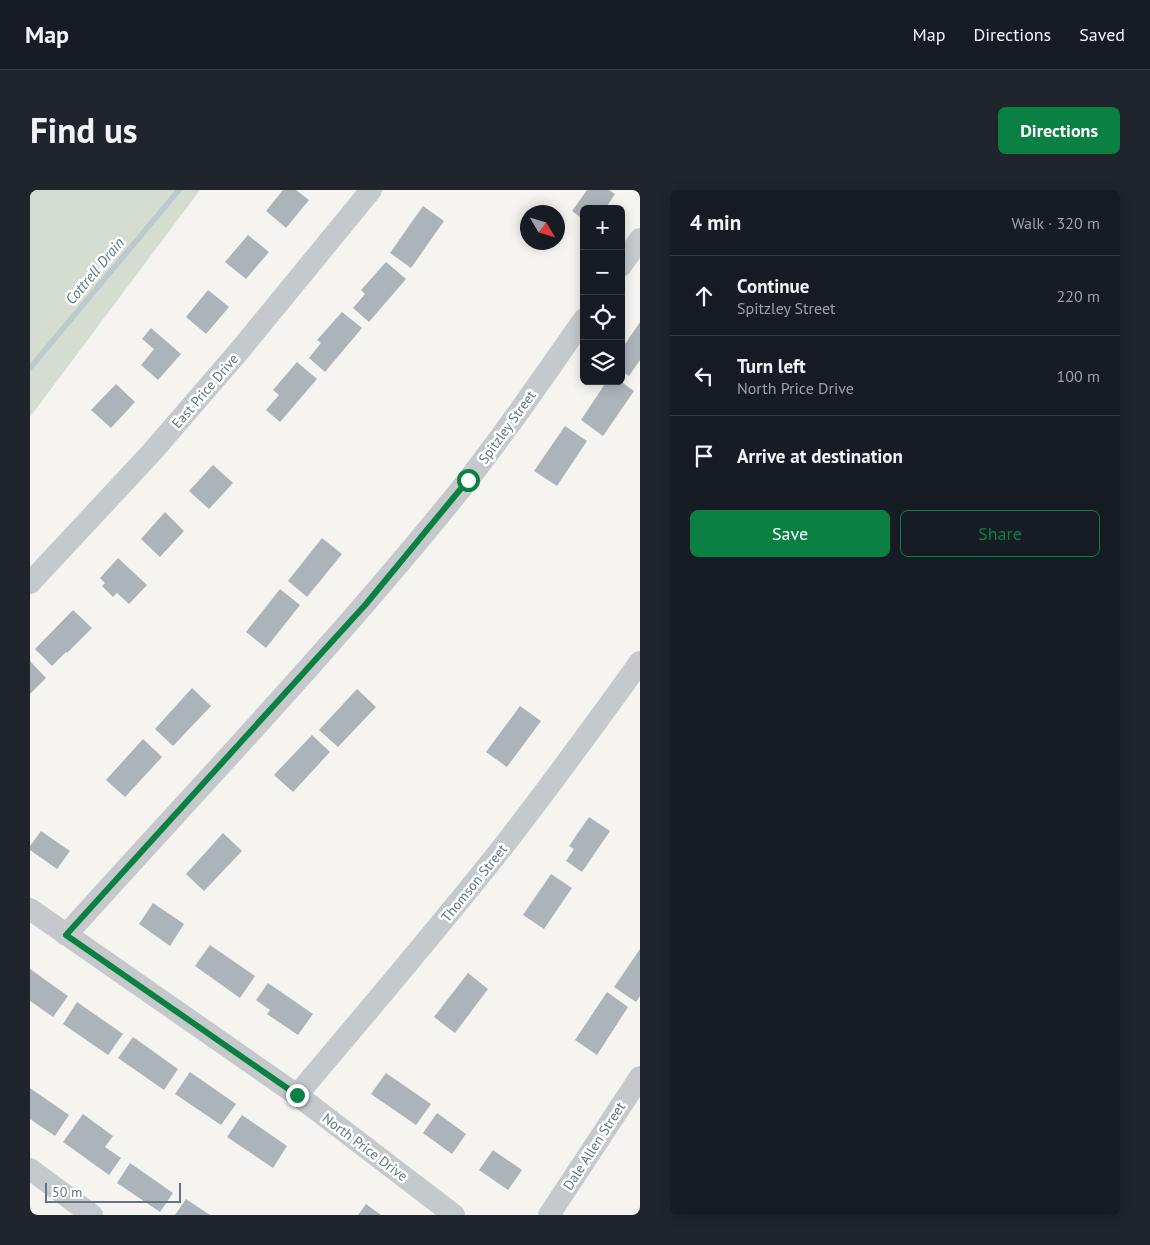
<!DOCTYPE html>
<meta charset="utf-8">
<style>
body{margin:0;font-family:"PT Sans",sans-serif;background:#20242c;color:#f1f3f6}
.controls{position:absolute;right:15px;top:15px;display:grid;overflow:hidden;border-radius:8px;box-shadow:0 2px 12px #0003}
.controls button{width:45px;height:45px;display:grid;place-items:center;padding:0;border:0;border-bottom:1px solid #363941;background:#171b24;color:#f1f3f6;font:25px sans-serif}
.compass{position:absolute;left:490px;top:15px;width:45px;height:45px;border-radius:50%;background:#171b24;box-shadow:0 2px 12px #0003;rotate:128deg}
.scale{position:absolute;left:15px;bottom:12px;width:136px;box-sizing:border-box;padding-left:5px;border:2px solid #617583;border-top:0;font-size:14px;line-height:18px;white-space:nowrap;color:#617583;-webkit-text-stroke:4px #fff;paint-order:stroke}
.stop{position:absolute;width:15px;height:15px;margin:-11px;border:4px solid #0b8043;border-radius:50%;background:#fff}
.stop.end{background:#0b8043;border-color:#fff;box-shadow:0 1px 5px #0008}
.list{margin:0;padding:0;list-style:none}
h2{display:flex;justify-content:space-between;align-items:center;height:65px;margin:0;padding:0 20px;font-size:21px}
h2 small{font-size:16px;font-weight:400;color:#9ea1a6}
.list li{display:grid;grid-template-columns:32px 1fr auto;gap:15px;align-items:center;box-sizing:border-box;height:80px;padding:0 20px;border-top:1px solid #363941}
.list b{display:block;font-size:19px;white-space:nowrap}
.list p{margin:0;font-size:16px;white-space:nowrap;color:#9ea1a6}
.list em{font-size:16px;font-style:normal;color:#9ea1a6}
.actions{display:flex;gap:10px;padding:15px 20px}
.actions a{flex:1;padding:11px 0;border:1px solid #0b8043;border-radius:8px;text-align:center;font-size:18px;color:#0b8043}
.actions .main{background:#0b8043;color:#fff}
.icon{flex:none;width:28px;height:28px;fill:none;stroke:currentColor;stroke-width:2;stroke-linecap:round;stroke-linejoin:round}
.map{position:relative;flex:none;width:610px;height:1025px;overflow:hidden;border-radius:8px}
header{display:flex;align-items:center;gap:30px;box-sizing:border-box;height:70px;padding:0 25px;background:#171b24;border-bottom:1px solid #363941}
header strong{font-size:24px}
nav{display:flex;gap:28px;margin-inline-start:auto;font-size:18px}
.intro{display:flex;align-items:center;justify-content:space-between;box-sizing:border-box;height:120px;padding:0 30px}
h1{margin:0;font-size:35px}
.button{padding:12px 22px;border-radius:8px;background:#0b8043;color:#fff;font-size:18px;font-weight:700}
main{display:flex;gap:30px;padding:0 30px}
aside{flex:1;background:#171b24;border-radius:8px;box-shadow:0 2px 12px #0003}
.map>svg:first-child{display:block}
.green{fill:#d5dcd0}
.lines{fill:none;stroke-linecap:round;stroke-linejoin:round}
.stream{stroke:#bcc9cd;stroke-width:5.5}
.building{fill:#adb4b9}
.minor{stroke:#c6c9cc;stroke-width:22}
.route{stroke:#0b8043;stroke-width:6}
.labels{text-anchor:middle;stroke-width:5;stroke-linejoin:round;paint-order:stroke}
.street-label{font-size:14px;fill:#617583;stroke:#fff}
.water-label{font-size:15px;font-style:italic;fill:#5c7981;stroke:#fff}
</style>
<header>
<strong>Map</strong>
<nav><a>Map</a><a>Directions</a><a>Saved</a></nav>
</header>
<div class="intro"><h1>Find us</h1><a class="button">Directions</a></div>
<main>
<div class="map">
<svg width="610" height="1025" viewBox="0 0 610 1025">
<rect width="100%" height="100%" fill="#f5f4f0"/>
<!-- green -->
<path class="green" d="M0,0H170L0,227Z"/>
<g class="lines">
<!-- stream -->
<path class="stream" d="M0,178L149,0"/>
</g>
<!-- building -->
<path class="building" d="M253,0H266L279,10L256,38L236,21Z
M557,0H579L585,4L575,19H554V30L542,21Z
M393,16L414,31L381,78L360,63Z
M218,45L239,62L216,89L195,72Z
M356,72L376,89L339,132L323,118L335,104L331,100Z
M178,100L199,117L176,144L156,127Z
M312,122L332,138L295,182L279,168L291,153L287,150Z
M610,132V170L599,186L591,181V160Z
M121,138L151,164L128,190L111,175L124,159L112,149Z
M267,172L287,189L250,232L236,220L249,205L243,200Z
M577,191H590L604,201L573,246L551,230Z
M86,194L105,212L81,238L61,220Z
M535,236L557,251L527,296L504,281Z
M183,275L203,293L179,319L159,301Z
M135,322L154,341L130,367L111,349Z
M292,348L312,364L277,407L258,391Z
M88,368L117,395L99,414L87,403L83,407L72,396L75,393L70,388Z
M250,399L270,415L236,458L216,442Z
M43,420L62,438L37,463L36,462L22,476L5,459Z
M0,471L16,488L0,504Z
M162,498L181,516L143,556L125,539Z
M327,499L346,517L308,557L289,540Z
M490,516L511,531L477,577L456,562Z
M282,545L300,562L263,602L244,585Z
M113,549L132,567L95,607L76,590Z
M559,627L580,641L552,682L536,671L544,659L539,656Z
M11,641L40,661L27,679L0,660V656Z
M193,643L212,661L174,701L156,684Z
M521,684L542,698L514,739L493,725Z
M123,713L154,734L140,756L109,734Z
M180,755L225,786L210,808L165,776Z
M610,759V806L606,812L584,797Z
M0,779L38,806L23,827L0,811Z
M438,783L458,799L425,843L404,827Z
M238,793L283,824L268,845L237,824L240,820L226,810Z
M577,802L598,817L567,865L545,850Z
M47,812L93,844L78,865L33,834Z
M103,847L148,879L134,900L88,868Z
M160,882L206,914L191,935L145,904Z
M356,883L401,914L386,935L341,904Z
M0,898L39,925L25,946L0,929Z
M407,923L436,944L422,964L393,943Z
M53,924L83,946L75,957L91,968L79,985L33,952Z
M212,925L257,956L243,978L197,947Z
M463,960L492,980L478,1000L449,980Z
M100,973L143,1003L130,1022L87,993Z
M156,1009L180,1025H145Z
M336,1014L351,1025H328Z"/>
<g class="lines">
<!-- minor -->
<path class="minor" d="M591,76L610,49
M0,393L122,262L210,160L341,0
M0,719L267,905L424,1025
M36,745C171,595 312,448 438,290C479,238 516,183 554,129
M267,905C337,822 407,740 475,654C521,595 566,533 610,472
M0,979L62,1025
M519,1025L610,887"/>
</g>
<g class="lines">
<!-- route -->
<path class="route" d="M267,905L36,745L336,414L438,290"/>
</g>
<g class="labels">
<!-- street labels -->
<g class="street-label">
<text transform="translate(175 201) rotate(-49)" y="5">East Price Drive</text>
<text transform="translate(477 237) rotate(-54)" y="5">Spitzley Street</text>
<text transform="translate(444 693) rotate(-51)" y="5">Thomson Street</text>
<text transform="translate(564 956) rotate(-57)" y="5">Dale Allen Street</text>
<text transform="translate(335 957) rotate(37)" y="5">North Price Drive</text>
</g>
<!-- water labels -->
<g class="water-label">
<text transform="translate(65 81) rotate(-50)" y="5">Cottrell Drain</text>
</g>
</g>
</svg>
<div class="controls">
<button>+</button>
<button>−</button>
<button><svg class="icon" aria-label="locate" viewBox="0 0 24 24"><circle cx="12" cy="12" r="6"/><path d="M12 2v4M12 18v4M2 12h4M18 12h4"/></svg></button>
<button><svg class="icon" aria-label="layers" viewBox="0 0 24 24"><path d="M12 4l9 5-9 5-9-5zM3 14l9 5 9-5"/></svg></button>
</div>
<svg class="compass" viewBox="-18 -18 36 36"><path d="M0-13l5 13h-10z" fill="#e53935"/><path d="M0 13l5-13h-10z" fill="#9ea1a6"/></svg>
<div class="scale">50 m</div>
<div class="stop" style="left:438px;top:290px"></div>
<div class="stop end" style="left:267px;top:905px"></div>
</div>
<aside>
<h2>4 min<small>Walk · 320 m</small></h2>
<ul class="list">
<li><svg class="icon" aria-label="ahead" viewBox="0 0 24 24"><path d="M12 20V5M6 11l6-6 6 6"/></svg><div><b>Continue</b><p>Spitzley Street</p></div><em>220 m</em></li>
<li><svg class="icon" aria-label="left" viewBox="0 0 24 24"><path d="M17 20v-9H6M10 6l-5 5 5 5"/></svg><div><b>Turn left</b><p>North Price Drive</p></div><em>100 m</em></li>
<li><svg class="icon" aria-label="arrive" viewBox="0 0 24 24"><path d="M6 21V4h12l-3 4 3 4H6"/></svg><div><b>Arrive at destination</b></div></li>
</ul>
<div class="actions"><a class="main">Save</a><a>Share</a></div>
</aside>
</main>
